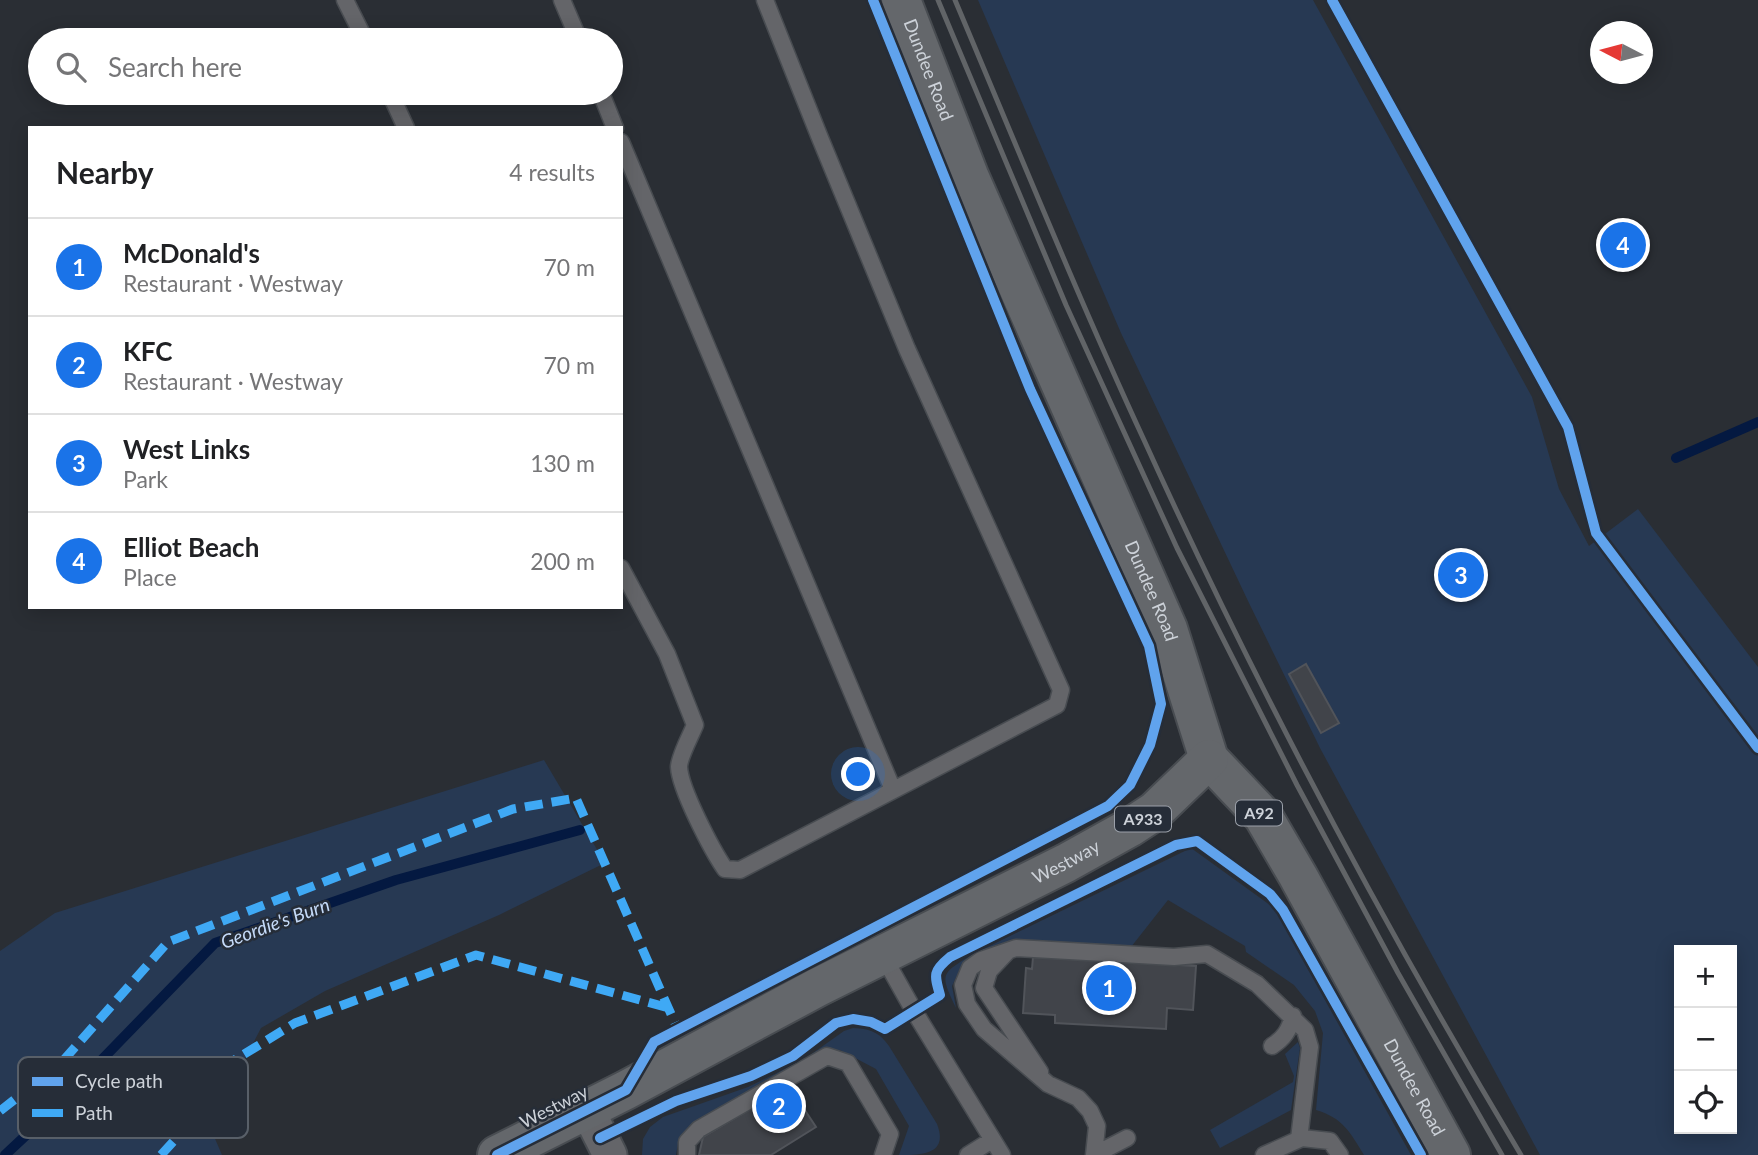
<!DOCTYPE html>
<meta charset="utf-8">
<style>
body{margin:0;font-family:Lato,sans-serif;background:#f2f2f2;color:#202124}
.controls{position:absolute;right:21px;bottom:21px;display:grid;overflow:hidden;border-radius:0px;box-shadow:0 4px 18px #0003}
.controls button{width:63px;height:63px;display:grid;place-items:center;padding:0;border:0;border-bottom:2px solid #e0e0e0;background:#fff;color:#202124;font:35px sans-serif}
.compass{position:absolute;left:1590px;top:21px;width:63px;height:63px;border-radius:50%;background:#fff;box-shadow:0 4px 18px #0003;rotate:276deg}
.you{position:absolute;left:859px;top:775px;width:24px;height:24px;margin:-18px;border:5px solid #fff;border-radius:50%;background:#1a73e8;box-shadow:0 0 0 10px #1a73e833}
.badge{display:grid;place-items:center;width:46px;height:46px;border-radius:50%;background:#1a73e8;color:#fff;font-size:23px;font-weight:700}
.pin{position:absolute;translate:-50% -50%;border:4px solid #fff;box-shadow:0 2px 7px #0006}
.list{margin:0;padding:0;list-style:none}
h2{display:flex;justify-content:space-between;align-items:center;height:91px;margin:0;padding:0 28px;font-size:30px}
h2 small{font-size:23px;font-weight:400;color:#757577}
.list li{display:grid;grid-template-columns:46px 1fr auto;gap:21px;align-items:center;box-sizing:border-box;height:98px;padding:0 28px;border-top:2px solid #e0e0e0}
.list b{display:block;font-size:26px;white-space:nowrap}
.list p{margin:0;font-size:23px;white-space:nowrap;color:#757577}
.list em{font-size:23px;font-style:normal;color:#757577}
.icon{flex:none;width:38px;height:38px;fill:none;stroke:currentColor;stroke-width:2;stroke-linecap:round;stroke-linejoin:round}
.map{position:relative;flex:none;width:1758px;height:1155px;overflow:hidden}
.search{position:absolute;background:#fff;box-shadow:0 4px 18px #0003;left:28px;top:28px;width:595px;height:77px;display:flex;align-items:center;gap:18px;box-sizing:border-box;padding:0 24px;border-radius:38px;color:#757577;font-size:26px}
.panel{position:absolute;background:#fff;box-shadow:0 4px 18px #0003;left:28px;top:126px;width:595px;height:483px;border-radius:0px}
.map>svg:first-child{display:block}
.green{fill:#273953;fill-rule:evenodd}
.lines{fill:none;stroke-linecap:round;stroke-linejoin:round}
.stream{stroke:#041941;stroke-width:10}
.building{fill:#41444a;stroke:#51545a;stroke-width:2}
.service-casing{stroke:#484c51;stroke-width:19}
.minor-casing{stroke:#484c51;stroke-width:37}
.primary-casing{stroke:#484c51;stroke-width:42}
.service{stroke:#646569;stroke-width:16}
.minor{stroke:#646569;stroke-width:33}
.primary{stroke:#64676b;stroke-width:38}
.rail{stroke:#616467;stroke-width:5}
.quiet{stroke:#3fa9f5;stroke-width:9;stroke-dasharray:18 9;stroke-linecap:butt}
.cycleway-casing{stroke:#262d38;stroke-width:15}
.cycleway{stroke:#60a3ed;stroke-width:10}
.labels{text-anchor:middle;stroke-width:5;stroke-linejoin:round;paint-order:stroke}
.shield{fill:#262d38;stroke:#9ba0a9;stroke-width:2}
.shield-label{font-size:16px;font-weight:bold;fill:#cdd2d9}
.street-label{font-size:18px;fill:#cdd2d9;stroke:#262d38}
.water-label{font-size:19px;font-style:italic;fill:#c5daf8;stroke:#262d38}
.key{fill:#262d38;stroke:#585f68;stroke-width:2}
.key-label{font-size:19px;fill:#cdd2d9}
</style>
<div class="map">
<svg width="1758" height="1155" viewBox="0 0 1758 1155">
<rect width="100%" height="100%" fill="#2a2e34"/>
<!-- green -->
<path class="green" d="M978,0H1313L1532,397L1559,489L1589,546L1638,509L1758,667V1155H1540L1320,748L1249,603L1121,333ZM1679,950H1732V1129H1679Z
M544,760L605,863L499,915L325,991L261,1028L210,1127L222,1155H0V951L55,913Z
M1191,848L1274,908L1411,1155H1364C1350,1132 1343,1118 1316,1110L1323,1033L1315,1011L1294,985L1246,952L1245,946L1168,900L1131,947L1044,943L1015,939L973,956L961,967L952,986L956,1008C939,973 941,974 973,954Z
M853,1028C871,1029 879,1032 889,1046L937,1124C949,1155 921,1155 899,1155L909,1126L876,1069L840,1050H830L684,1136L678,1144L676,1155H642L643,1139L650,1127L663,1117L748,1087L803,1060L844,1031Z
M1298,1042L1300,1048L1291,1110L1220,1148L1210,1130L1293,1082L1294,1076L1285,1054Z"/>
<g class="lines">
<!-- stream -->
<path class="stream" d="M1676,458L1758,422
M5,1155L53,1110L215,943L396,880L580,830"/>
</g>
<!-- building -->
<path class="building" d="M1306,664L1339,723L1321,733L1289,674Z
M1033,957L1196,966L1193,1010L1167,1008L1166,1029L1055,1023V1015L1023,1013L1026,968L1032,969Z
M789,1086L816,1127L771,1155H699L703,1137Z"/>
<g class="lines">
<defs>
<path id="service" d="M345,0L365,40
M562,0L579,40
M390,93L406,128
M601,93L615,128
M621,142L893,790
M621,568L667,654L695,725C691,735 679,757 679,767C680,789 712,850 725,869L740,870L1057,705L1061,690L907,349L820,138L765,0
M1007,952L989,971L984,988L1040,1072
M882,954L914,1011L1002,1155
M1272,1046C1284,1038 1289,1031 1293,1016
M687,1155V1142L699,1129L827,1056L848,1063L890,1134L883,1155
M968,1155L992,1140
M1094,1155L1097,1126L1090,1111L1078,1098L1048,1084L984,1029L967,1004L963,985L970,968L981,960L1016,948L1174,957L1207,954L1257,984L1305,1030L1310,1047L1299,1139
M1094,1155L1127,1138
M1264,1155L1302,1138L1330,1141L1340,1155"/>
<path id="minor" d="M587,1109L610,1155"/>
<g id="primary">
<path id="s1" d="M901,0L970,178L1168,629L1209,759L1263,816L1298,876L1451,1155"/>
<path id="s2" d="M497,1155L626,1090L818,987L1066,863L1129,828L1155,811L1209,759"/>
</g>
</defs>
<!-- service casing -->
<use href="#service" class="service-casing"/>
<!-- minor casing -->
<use href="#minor" class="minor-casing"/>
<!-- primary casing -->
<use href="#primary" class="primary-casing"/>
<!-- service -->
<use href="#service" class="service"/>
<!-- minor -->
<use href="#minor" class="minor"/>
<!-- primary -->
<use href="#primary" class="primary"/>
<!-- rail -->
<path class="rail" d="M938,0L1066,305L1177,548L1297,785L1398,973L1502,1155
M955,0C1017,147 1077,295 1144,440C1255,685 1383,924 1521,1155"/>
<!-- quiet -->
<path class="quiet" d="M0,1111L61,1063L168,942L513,809L576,798L678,1030
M161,1155L201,1111L215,1072L295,1023L476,955L669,1008"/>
<defs>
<path id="cycleway" d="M1332,0L1568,427L1596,533L1758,748
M626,1090L654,1042L1108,806L1130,785L1150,745L1161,704L1149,646L1030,389L873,0
M600,1138L676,1101L751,1076L793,1056L836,1023L853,1019L871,1022L885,1029L940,995C934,974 933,971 950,957L1176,845L1197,841L1270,894L1283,910L1421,1155
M497,1155L626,1090"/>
</defs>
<!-- cycleway casing -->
<use href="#cycleway" class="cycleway-casing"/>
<!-- cycleway -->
<use href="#cycleway" class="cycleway"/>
</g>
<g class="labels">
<!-- shield labels -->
<g class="shield">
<rect x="1236" y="800.5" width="46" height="25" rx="5"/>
<rect x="1115" y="806.5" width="56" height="25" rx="5"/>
</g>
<g class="shield-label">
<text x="1259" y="819">A92</text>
<text x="1143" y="825">A933</text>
</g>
<!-- street labels -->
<g class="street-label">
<text dy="6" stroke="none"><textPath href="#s1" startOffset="75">Dundee Road</textPath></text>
<text dy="6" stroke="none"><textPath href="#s1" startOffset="642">Dundee Road</textPath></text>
<text dy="6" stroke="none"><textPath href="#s2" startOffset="640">Westway</textPath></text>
<text dy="6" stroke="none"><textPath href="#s1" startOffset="1209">Dundee Road</textPath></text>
<text transform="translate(554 1107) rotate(-27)" y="6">Westway</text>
</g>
<!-- water labels -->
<g class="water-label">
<text transform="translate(275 923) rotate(-20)" y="7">Geordie's Burn</text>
</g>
</g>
<!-- legend -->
<rect x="18" y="1057" width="230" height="81" rx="10" class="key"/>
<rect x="32" y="1077" width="31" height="9" fill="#60a3ed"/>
<rect x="32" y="1109" width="31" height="8" fill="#3fa9f5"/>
<g class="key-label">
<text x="75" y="1088">Cycle path</text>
<text x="75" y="1120">Path</text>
</g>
</svg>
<div class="controls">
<button>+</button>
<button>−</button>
<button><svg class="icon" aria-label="locate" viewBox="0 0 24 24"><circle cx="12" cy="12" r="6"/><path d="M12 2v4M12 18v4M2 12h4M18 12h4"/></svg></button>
</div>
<svg class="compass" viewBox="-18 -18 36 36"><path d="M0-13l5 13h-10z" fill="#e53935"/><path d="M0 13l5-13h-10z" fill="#757577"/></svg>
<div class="you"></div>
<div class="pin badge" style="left:1109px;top:988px">1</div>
<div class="pin badge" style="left:779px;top:1106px">2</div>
<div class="pin badge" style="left:1461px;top:575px">3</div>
<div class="pin badge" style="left:1623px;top:245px">4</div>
<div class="search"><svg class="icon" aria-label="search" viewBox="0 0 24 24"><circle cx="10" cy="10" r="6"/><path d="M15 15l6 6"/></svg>Search here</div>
<section class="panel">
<h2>Nearby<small>4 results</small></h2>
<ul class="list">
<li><span class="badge">1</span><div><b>McDonald's</b><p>Restaurant · Westway</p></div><em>70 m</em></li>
<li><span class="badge">2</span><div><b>KFC</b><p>Restaurant · Westway</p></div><em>70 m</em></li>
<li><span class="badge">3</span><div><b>West Links</b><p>Park</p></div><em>130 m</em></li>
<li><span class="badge">4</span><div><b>Elliot Beach</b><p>Place</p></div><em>200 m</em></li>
</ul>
</section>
</div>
